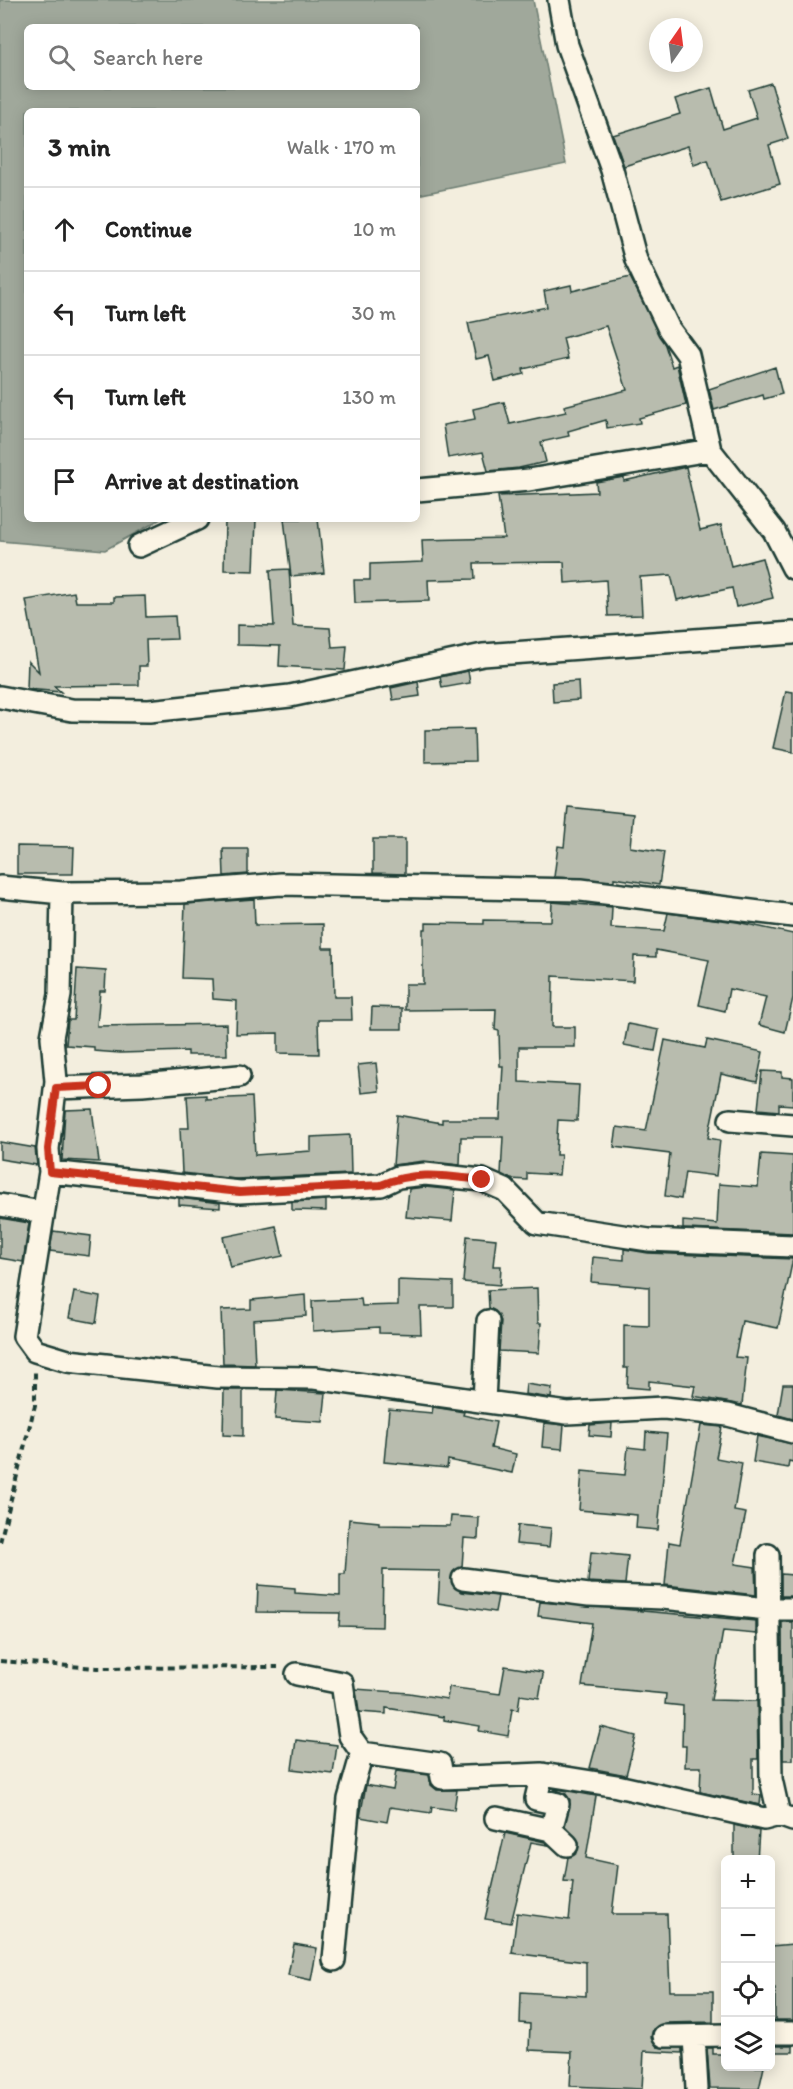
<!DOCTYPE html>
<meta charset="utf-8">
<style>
body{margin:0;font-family:Itim,sans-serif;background:#f2f2f2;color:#222}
.controls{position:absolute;right:18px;bottom:18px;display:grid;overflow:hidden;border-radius:9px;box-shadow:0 3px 15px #0003}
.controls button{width:54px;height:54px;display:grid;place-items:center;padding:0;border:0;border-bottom:2px solid #e0e0e0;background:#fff;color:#222;font:30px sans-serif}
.compass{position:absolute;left:649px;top:18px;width:54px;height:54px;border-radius:50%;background:#fff;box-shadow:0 3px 15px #0003;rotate:14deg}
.stop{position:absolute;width:18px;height:18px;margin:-14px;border:4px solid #c8321e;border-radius:50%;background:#fff}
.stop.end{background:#c8321e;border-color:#fff;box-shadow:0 2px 6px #0008}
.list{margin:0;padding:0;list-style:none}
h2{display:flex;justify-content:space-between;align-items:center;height:78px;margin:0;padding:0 24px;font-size:26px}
h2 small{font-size:20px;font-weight:400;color:#767676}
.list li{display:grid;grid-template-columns:39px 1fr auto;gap:18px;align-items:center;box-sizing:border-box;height:84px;padding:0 24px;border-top:2px solid #e0e0e0}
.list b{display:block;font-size:22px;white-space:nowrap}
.list em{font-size:20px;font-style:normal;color:#767676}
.icon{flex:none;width:33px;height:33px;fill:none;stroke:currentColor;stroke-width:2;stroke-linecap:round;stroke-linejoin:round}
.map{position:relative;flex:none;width:793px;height:2089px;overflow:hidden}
.search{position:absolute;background:#fff;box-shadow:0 3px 15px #0003;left:24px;top:24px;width:396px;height:66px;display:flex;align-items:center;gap:15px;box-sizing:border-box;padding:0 21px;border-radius:9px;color:#767676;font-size:22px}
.panel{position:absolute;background:#fff;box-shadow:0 3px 15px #0003;left:24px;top:108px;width:396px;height:414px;border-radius:9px}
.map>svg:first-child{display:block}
.water{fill:#a0a89b;stroke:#6c7d72;stroke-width:1.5;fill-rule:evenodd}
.building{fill:#b8bcae;stroke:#1f3d34;stroke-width:1.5}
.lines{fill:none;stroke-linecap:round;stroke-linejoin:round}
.minor-casing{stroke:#1f3d34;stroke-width:26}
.path{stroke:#1f3d34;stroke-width:4;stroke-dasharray:6 4.5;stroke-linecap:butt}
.minor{stroke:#fcf5e5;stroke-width:21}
.route{stroke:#c8321e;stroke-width:8}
</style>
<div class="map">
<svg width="793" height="2089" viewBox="0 0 793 2089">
<rect width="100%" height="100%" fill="#f3eede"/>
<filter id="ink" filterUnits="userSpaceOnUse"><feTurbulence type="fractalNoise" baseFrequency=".0167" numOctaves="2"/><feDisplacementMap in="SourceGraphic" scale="12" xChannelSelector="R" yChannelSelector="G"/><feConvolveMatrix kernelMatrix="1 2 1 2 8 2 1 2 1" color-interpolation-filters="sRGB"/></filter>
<g filter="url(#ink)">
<!-- water -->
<path class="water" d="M0,0H533L566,164L417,195V111H27V519H161L105,550L0,541ZM27,27H417V87H27Z"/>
<!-- building -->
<path class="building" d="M771,83L788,139L769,145L780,184L721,202L708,160L694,165L688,146L624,166L613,135L680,114L675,99L711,88L723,129L757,118L748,90Z
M630,277L665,345L672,367L677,365L686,405L639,418L640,423L607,428L606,420L568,431L569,436L541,442L546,462L519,468L488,471L483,452L448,458L443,425L475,419L473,409L504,402L510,424L566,412L564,406L627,390L606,326L563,338L568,359L523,369L524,374L495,381L489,356L476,359L468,323L547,307L544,291L571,285L572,291Z
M775,367L782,394L764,399L763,395L714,410L709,389Z
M686,467L700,530L721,525L731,566L762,558L773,598L736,607L732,588L677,600L671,575L640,577L642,615L608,616L606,580L565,583L564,562L474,563L475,579L428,580L429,601L355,603L354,580H370V564L423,562L422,540L504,538L498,496L597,492L596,482L624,477V481Z
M225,519H256L254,571L224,570Z
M284,519H318L324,573L291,576Z
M289,569L293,626L330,628L332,647L347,646L345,670L279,666L280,646L237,645V625L274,626L270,570Z
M74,592L76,602H114V597L145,596L146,617L175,616L177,639L146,640L147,666H139V685L54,686L61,692L27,689L28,661L39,672L26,600Z
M468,671L470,683L442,688L440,677Z
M578,681L579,700L553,702L552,683Z
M418,682L420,696L393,700L391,688Z
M786,691L793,692V752L773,748Z
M474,729L475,761L425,762V730Z
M568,807L633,814L630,847L664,852L659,885L614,878V881L554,877L558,846L564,847Z
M373,839H405V874L373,873Z
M17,846L74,847L73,874H17Z
M223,849H248V874L224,876Z
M254,899L255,925L323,924V948H333L334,997H351L352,1020H318L319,1054L278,1053V1033L236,1034L237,1001L213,999L212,979L182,978L185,904Z
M552,902L612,907L611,928L664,931L668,913L737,922L793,934V998L785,1032L759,1025L766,997L729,989L725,1011L699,1005L709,960L656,950V957L634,956L633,981L553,976L552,1027H575V1047H519V1082L579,1085L577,1121L558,1120L556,1155H561L559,1175L527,1173V1180L511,1179L501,1174L503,1137H461L460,1165L424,1161L393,1165L397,1115L442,1123V1119H500L503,1066H500L499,1031L495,1030L496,1009L405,1010V984H423V929H426V923L484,924V920L551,921Z
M77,969L106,971L105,991H100L97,1026L226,1024L227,1055H188V1051L120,1053L94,1051V1047L66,1045L68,1020H74Z
M372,1007L402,1008V1029H371Z
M628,1024L659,1030L655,1051L624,1045Z
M665,1040L705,1048L707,1040L763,1052L757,1082L721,1074L708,1138L720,1140L716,1176L685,1172L681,1199L665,1196L670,1154L614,1147L617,1127L646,1131Z
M376,1063L379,1091L361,1093L358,1065Z
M762,1071L782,1072V1077L793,1078V1105L779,1104V1111L758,1109Z
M206,1095V1099L252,1097L255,1155L311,1151V1137L350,1135L351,1174L236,1179L182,1173L180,1128H189L187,1096Z
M92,1109L99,1162L62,1160L65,1110Z
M0,1142L35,1148L37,1165L0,1159Z
M761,1154L793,1156V1233L683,1229V1221L717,1224L719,1184L758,1187Z
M425,1187L455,1190L452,1221L406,1217L409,1189Z
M179,1198L220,1203V1208L179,1205Z
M326,1200V1211L292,1210V1202Z
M0,1218L29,1223L23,1262L0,1258Z
M276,1226L283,1256L230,1267L223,1237Z
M53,1231L91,1236L89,1256L50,1251Z
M467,1236L496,1239L493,1266H501L500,1285L463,1282Z
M624,1249L648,1253L793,1259L778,1328L742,1321L735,1357L747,1358L742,1405L693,1396L695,1386L649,1381V1389L627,1387L628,1368H624V1325L649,1326V1287L591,1282L593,1257L624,1260Z
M398,1280L453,1282V1307H420L421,1334L379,1333V1327L313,1331L312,1301L361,1299L362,1306L398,1305Z
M537,1288L538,1323H541L539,1353L499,1351L501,1321L495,1311L489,1308L488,1290Z
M74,1292L100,1297L96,1323L69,1318Z
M305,1295L306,1316L253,1320L255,1365L223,1364L221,1310L251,1309V1300Z
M526,1384L552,1388L551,1398L525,1394Z
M783,1384H793V1419L778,1415Z
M224,1390H243V1436L223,1435Z
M277,1390L326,1393L323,1422L275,1419Z
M433,1407L464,1412L463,1415L496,1422L491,1448L516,1454L512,1473L448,1460L447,1468L384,1462L389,1409L432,1413Z
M544,1423L564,1425L562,1449L542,1447Z
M612,1423L611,1437L589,1435L590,1425Z
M701,1425L722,1427L716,1458L742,1463L734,1511L746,1513L735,1564L755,1567L756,1595L665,1585L669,1542L680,1544Z
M646,1432L667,1434L658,1530L636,1528L637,1515L579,1510L582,1471L625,1475L628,1447L645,1449Z
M757,1436L793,1444V1462L789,1461L788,1468L753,1462Z
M451,1516L479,1518L478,1539L464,1538L462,1567L453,1572L452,1584L461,1592L498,1596L495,1612L438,1603L440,1571L383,1570L382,1627L339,1626L340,1613L257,1612L258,1585L295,1588V1593L340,1596V1574H345L349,1519L379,1522V1525L450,1526Z
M518,1525L551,1528L549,1547L516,1544Z
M591,1552L628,1556L625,1584L588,1582Z
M781,1574L793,1575V1596H781Z
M540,1602L756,1621V1634L723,1631L711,1700L757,1701L758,1759H753V1794L761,1795L760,1805L700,1792L701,1767H685L686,1746H682L683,1706L665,1704L666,1694L582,1686L592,1623L538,1616Z
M782,1622H793V1760H783Z
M505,1666L542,1672L543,1675L539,1698L520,1695L518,1710L512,1709L508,1736L479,1731L480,1726L444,1720V1717L386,1708V1714L359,1712L356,1689L409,1693L447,1699L449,1687L500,1694Z
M601,1727L636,1736L626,1775L590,1768Z
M296,1740L337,1745L333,1774L292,1769Z
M396,1771L429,1775L431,1785L437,1790H457L454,1810L432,1807L431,1813L390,1807L387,1822L360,1817L366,1785L393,1790Z
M552,1788L596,1796L586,1858L618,1865L612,1914H667L670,1991H713V2022L664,2023L653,2029L651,2037L657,2047L682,2048V2053L644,2051L642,2089L570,2086L572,2052L529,2050L530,2024L520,2023L521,1992L586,1996V1962L512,1953L517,1913L569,1920L573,1882L564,1881L568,1857L577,1853L579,1842L565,1826L570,1800L566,1794Z
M734,1825L759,1831L757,1860H734Z
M505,1833L545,1842L548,1845L531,1842L511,1923L485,1919Z
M294,1944L317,1948L311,1980L288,1975Z
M793,1944V2020H775V1988H771V1946Z
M775,2046H793V2052H775Z
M707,2048H713V2054H726V2067H764L759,2089L710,2088Z"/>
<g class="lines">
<defs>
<path id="minor" d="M559,0L567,45L612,170L636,260L669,329L688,355L710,450L774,531L793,568
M417,490L529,480L710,450
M139,546L197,519
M0,697L72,710L149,711L290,696L483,655L793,633
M0,887L62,893
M793,916L581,890L281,884L181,892L62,893L60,995L52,1037L56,1081L48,1149L50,1172L24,1336L35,1351L68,1361L218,1377L314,1378L567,1413L664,1408L728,1415L793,1432
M56,1088L142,1085L239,1076
M730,1120L793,1125
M50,1172L240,1192L381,1185L398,1177L425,1174L482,1180L505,1190L537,1223L649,1240L793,1246
M0,1205L42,1212
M484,1401L488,1321
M768,1555L771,1779L779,1815L793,1820
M463,1579L589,1595L663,1598L767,1609H793
M297,1674L342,1683L350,1736L362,1753L440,1764L442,1778L542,1774L617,1786L764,1819L779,1815
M542,1774L536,1799L558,1804L551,1830
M496,1818L551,1830L567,1845
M334,1960L349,1799L362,1753
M770,2033H793
M664,2036L726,2035
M694,2036L697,2089"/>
</defs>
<!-- minor casing -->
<use href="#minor" class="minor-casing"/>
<!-- path -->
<path class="path" d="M0,1542L35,1405V1372
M0,1661L97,1668L278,1667"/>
<!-- minor -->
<use href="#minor" class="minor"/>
</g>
</g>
<g class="lines" filter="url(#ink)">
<!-- route -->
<path class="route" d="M99,1086L56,1088L48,1149L50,1172L240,1192L381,1185C414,1170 447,1176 482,1180"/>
</g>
</svg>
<div class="controls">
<button>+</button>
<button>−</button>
<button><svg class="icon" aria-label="locate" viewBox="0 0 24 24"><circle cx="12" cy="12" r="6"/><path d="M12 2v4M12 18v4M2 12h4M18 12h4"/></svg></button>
<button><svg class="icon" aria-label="layers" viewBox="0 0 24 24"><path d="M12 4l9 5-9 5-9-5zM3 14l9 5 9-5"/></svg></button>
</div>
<svg class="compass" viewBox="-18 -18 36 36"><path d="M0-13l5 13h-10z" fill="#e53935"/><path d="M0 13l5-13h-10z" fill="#767676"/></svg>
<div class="stop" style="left:99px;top:1086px"></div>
<div class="stop end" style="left:482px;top:1180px"></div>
<div class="search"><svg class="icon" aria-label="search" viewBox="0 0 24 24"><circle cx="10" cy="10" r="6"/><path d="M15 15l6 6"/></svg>Search here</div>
<section class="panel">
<h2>3 min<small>Walk · 170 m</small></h2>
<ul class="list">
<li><svg class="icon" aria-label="ahead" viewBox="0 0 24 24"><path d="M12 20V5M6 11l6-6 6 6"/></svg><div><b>Continue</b></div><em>10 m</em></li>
<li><svg class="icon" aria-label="left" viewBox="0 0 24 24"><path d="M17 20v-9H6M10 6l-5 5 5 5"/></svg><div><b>Turn left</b></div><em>30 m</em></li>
<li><svg class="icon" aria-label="left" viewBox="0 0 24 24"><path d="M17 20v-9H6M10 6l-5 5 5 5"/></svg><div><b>Turn left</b></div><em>130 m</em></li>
<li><svg class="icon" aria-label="arrive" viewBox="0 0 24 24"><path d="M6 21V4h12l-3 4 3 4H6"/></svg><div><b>Arrive at destination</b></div></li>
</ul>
</section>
</div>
